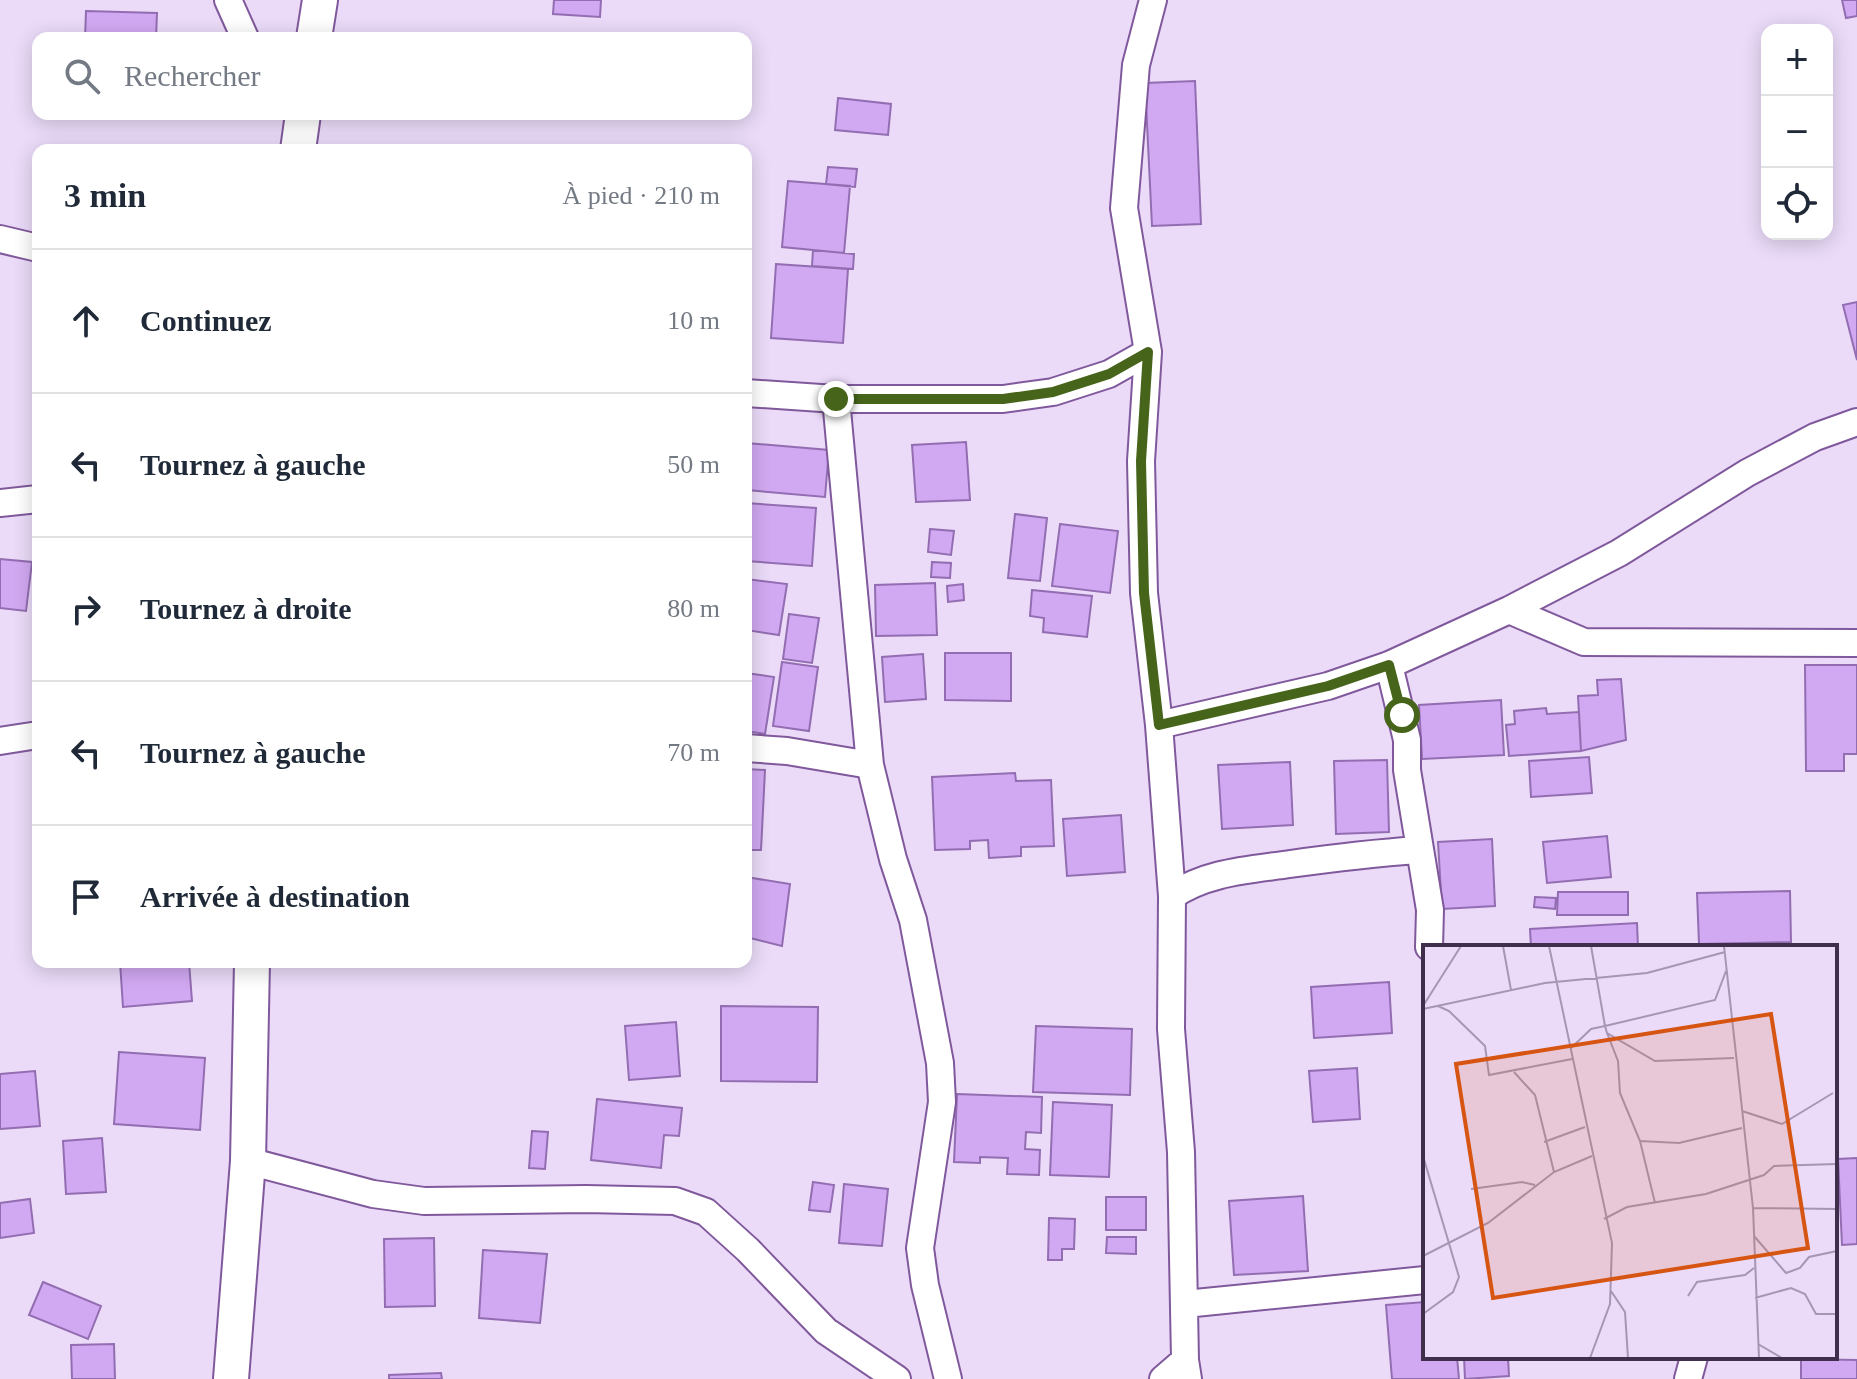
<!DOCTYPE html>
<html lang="fr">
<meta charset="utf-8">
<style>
body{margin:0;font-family:Georgia,serif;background:#f2f2f3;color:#1f2937}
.controls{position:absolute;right:24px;top:24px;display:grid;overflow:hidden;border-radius:16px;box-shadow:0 4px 20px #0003}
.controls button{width:72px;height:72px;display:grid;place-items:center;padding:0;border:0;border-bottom:2px solid #e0e1e3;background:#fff;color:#1f2937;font:40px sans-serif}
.stop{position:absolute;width:24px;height:24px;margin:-18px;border:6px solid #46651a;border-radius:50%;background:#fff}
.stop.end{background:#46651a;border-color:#fff;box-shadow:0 2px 8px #0008}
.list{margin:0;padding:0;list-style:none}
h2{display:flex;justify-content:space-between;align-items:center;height:104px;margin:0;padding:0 32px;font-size:34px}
h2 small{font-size:26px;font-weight:400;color:#747a83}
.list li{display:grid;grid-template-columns:52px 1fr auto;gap:24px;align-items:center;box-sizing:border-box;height:144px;padding:0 32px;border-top:2px solid #e0e1e3}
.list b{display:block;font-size:30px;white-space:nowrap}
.list em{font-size:26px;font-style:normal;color:#747a83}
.icon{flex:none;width:44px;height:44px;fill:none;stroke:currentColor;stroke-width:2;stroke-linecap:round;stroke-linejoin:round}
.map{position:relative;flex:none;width:1857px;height:1379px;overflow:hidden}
.search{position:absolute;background:#fff;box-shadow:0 4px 20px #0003;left:32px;top:32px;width:720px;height:88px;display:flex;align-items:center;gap:20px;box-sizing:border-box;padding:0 28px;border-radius:16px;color:#747a83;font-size:30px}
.panel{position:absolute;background:#fff;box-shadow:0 4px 20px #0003;left:32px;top:144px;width:720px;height:824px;border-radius:16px}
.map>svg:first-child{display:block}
.building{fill:#d1a9f2;stroke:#936db1;stroke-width:2}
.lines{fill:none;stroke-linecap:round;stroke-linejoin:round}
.minor-casing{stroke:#80599c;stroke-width:30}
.tertiary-casing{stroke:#80599c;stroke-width:38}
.minor{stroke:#fff;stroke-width:26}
.tertiary{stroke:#fff;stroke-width:34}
.route{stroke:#46651a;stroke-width:10}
.inset-road{fill:none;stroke:#a696b4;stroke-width:2}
.view{fill:#d75512;fill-opacity:0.15;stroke:#d75512;stroke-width:4}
.inset-edge{fill:none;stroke:#3f2e4c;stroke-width:4}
</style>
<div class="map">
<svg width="1857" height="1379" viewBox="0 0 1857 1379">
<rect width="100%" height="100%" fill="#ebdbf9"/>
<!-- building -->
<path class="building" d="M554,0H601L600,17L553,14Z
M1842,0H1857V16L1846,18Z
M86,11L157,13L156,38H85Z
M1195,81L1201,224L1152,226L1145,83Z
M838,98L891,104L888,135L835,130Z
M828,167L857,169L855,187L826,184Z
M788,181L850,186L844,253L782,247Z
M813,250L854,254L853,269L812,266Z
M776,264L848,269L843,343L771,338Z
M1857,302V360L1843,305Z
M966,442L970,500L916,502L912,445Z
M746,443L829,450L825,497L746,490Z
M746,503L816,508L812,566L746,561Z
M1015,514L1047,518L1040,581L1008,578Z
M1060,524L1118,531L1110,593L1052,586Z
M930,529L954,531L951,555L928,552Z
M0,559L32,562L26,611L0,608Z
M932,562L951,563L950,578L931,577Z
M746,579L787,584L779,635L746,630Z
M935,583L937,635L876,636L875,585Z
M963,584L964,600L948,602L947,586Z
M1032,590L1092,596L1087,637L1043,632L1044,618L1030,616Z
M789,614L819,618L812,663L783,659Z
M945,653H1011V701L945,700Z
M923,654L926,699L885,702L882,657Z
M782,662L818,667L809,731L773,726Z
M1805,665H1857V754H1844V771H1806Z
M746,673L774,677L765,734L746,731Z
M1621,679L1626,740L1581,751L1578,696L1598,695L1597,680Z
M1501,700L1504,755L1422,759L1419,705Z
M1546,708L1547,714L1579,712L1581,751L1509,756L1506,725L1515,724L1514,711Z
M1589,757L1592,793L1531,797L1529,761Z
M1387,760L1389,832L1336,834L1334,761Z
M1290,762L1293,825L1222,829L1218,765Z
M746,769L765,770L761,850H746Z
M1015,773L1016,781L1051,780L1054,846L1021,847V856L989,858L988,840L970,841V849L935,850L932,777Z
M1121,815L1125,872L1067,876L1063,819Z
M1607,836L1611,877L1547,883L1543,842Z
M1492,839L1495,906L1442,909L1438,842Z
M746,877L790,884L782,946L746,937Z
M1790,891L1791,942L1699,944L1697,893Z
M1558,892H1628V915H1557Z
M1535,897L1556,898L1555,909L1534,907Z
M1637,923L1638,947H1531L1530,929Z
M120,962H189L192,1001L123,1007Z
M1389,982L1392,1033L1314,1038L1311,987Z
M721,1006L818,1007L817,1082L721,1081Z
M676,1022L680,1076L629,1080L625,1026Z
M1036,1026L1132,1029L1130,1095L1033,1092Z
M119,1052L205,1058L200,1130L114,1124Z
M1357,1068L1360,1119L1313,1122L1309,1071Z
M35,1071L40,1126L0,1129V1074Z
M957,1094L1042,1097L1041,1133L1026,1132L1025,1149L1040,1150L1039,1175L1007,1174L1008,1158L980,1157V1163L954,1162Z
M597,1099L682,1108L679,1136L664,1135L661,1168L591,1160Z
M1053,1102L1112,1105L1109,1177L1050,1175Z
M532,1131L548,1132L545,1169L529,1168Z
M102,1138L106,1192L66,1194L63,1141Z
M1857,1158V1244L1842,1245L1838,1159Z
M813,1182L834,1185L830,1212L809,1210Z
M844,1184L888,1189L882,1246L839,1243Z
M1303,1196L1308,1271L1234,1275L1229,1201Z
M1106,1197H1146V1230H1106Z
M30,1199L34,1233L0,1238V1203Z
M1049,1218L1075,1219L1074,1249H1062V1260H1048Z
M1107,1237H1136V1254L1106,1253Z
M434,1238L435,1306L385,1307L384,1239Z
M483,1250L547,1254L540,1323L479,1318Z
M43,1282L101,1306L88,1339L29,1315Z
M1425,1302V1357H1457L1459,1379H1392L1386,1305Z
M114,1344L115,1379H72L71,1345Z
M1464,1357H1508L1509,1376L1465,1379Z
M1801,1359L1857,1360V1379H1801Z
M441,1373L442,1379H389V1375Z"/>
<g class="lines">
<defs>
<path id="minor" d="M228,0L245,38
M1153,0L1136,65L1124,208L1148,352L1141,461L1144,593L1159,725L1172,896L1171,1029L1181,1152L1185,1360L1188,1379
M0,239L38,248
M746,393L836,399H1003L1053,392L1109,374L1148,352
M836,399L870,765L893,859L913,920L940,1063L942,1102L920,1248L925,1285L948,1379
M0,503L38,499
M1509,610L1584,642L1857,643
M1389,665L1407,740V770L1430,910L1429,947
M1159,725L1328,686L1389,665L1509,610L1619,553L1747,473L1815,437L1857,422
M0,741L38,735
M746,748L787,751L870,765
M1172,896C1206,872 1249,870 1290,864C1333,858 1376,853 1419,850
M248,1161L373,1194L424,1201L586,1199L675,1201L706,1212L748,1250L826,1331L897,1379
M1185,1304L1425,1280
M1163,1379L1185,1360
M1688,1379L1694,1357"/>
<path id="tertiary" d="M314,38L320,0
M298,150L303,114
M231,1379L248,1161L252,962"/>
</defs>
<!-- minor casing -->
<use href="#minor" class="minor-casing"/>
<!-- tertiary casing -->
<use href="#tertiary" class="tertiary-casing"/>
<!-- minor -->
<use href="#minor" class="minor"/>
<!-- tertiary -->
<use href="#tertiary" class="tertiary"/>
</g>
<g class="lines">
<!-- route -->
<path class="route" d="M836,399H1003L1053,392L1109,374L1148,352L1141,461L1144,593L1159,725L1328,686L1389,665L1402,715"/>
</g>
<!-- overview -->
<g transform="translate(1423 945)">
<rect width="414" height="414" fill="#ebdbf9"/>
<path class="inset-road" d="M80,1L88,45M126,1L189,298L187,359L167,413M301,1L330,263L336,413M303,26L292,55L182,81L184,88L232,116L311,113M0,61L38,1M15,61L26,66L62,101L66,130L149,114M0,64L122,38L224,28L302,7M184,88L195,116L197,148L217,196L232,258M147,104L168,84L182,81L168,1M91,127L112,150L131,227M319,166L359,179L410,148M217,196L256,198L319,183M121,197L162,182M0,211L36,332L30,347L0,369M48,244L99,237L112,240M330,263L414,264M181,274L204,262L283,249L341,230L351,221L414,219M331,291L363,328L377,323L386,312L414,306M0,311L65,278L131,227L169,211M188,346L202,367L205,413M265,351L274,337L322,330L331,323M332,353L368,343L382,349L393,369H414M335,399L359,413"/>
<path class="view" d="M348,69L385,303L70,353L33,119Z"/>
<rect width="414" height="414" class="inset-edge"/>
</g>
</svg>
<div class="controls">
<button>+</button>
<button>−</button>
<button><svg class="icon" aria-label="locate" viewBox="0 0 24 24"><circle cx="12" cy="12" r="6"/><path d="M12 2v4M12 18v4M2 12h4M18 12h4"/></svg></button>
</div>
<div class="stop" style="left:1402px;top:715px"></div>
<div class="stop end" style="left:836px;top:399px"></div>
<div class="search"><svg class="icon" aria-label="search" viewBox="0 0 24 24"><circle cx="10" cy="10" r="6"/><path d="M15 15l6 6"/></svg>Rechercher</div>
<section class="panel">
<h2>3 min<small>À pied · 210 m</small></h2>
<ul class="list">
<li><svg class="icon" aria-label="ahead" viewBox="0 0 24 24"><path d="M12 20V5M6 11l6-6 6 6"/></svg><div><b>Continuez</b></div><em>10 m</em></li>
<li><svg class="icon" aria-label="left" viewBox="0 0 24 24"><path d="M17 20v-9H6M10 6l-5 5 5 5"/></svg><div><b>Tournez à gauche</b></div><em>50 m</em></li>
<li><svg class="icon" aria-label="right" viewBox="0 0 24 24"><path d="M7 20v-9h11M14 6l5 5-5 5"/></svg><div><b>Tournez à droite</b></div><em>80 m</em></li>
<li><svg class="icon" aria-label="left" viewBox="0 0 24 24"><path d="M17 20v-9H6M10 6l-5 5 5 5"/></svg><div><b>Tournez à gauche</b></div><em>70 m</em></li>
<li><svg class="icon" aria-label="arrive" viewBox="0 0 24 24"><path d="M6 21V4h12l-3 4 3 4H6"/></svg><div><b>Arrivée à destination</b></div></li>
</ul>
</section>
</div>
